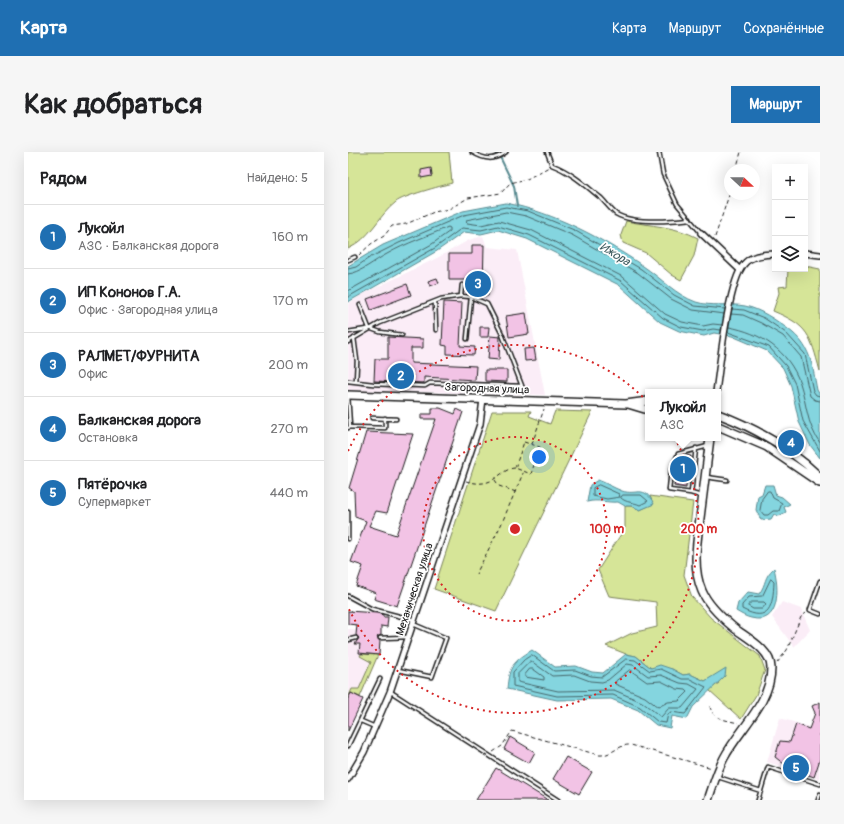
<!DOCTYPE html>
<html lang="ru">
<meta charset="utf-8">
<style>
body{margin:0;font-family:Pangolin,sans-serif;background:#f6f6f6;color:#202124}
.controls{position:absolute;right:12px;top:12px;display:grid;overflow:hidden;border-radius:0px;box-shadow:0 4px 16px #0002}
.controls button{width:36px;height:36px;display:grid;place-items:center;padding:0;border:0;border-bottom:1px solid #e0e0e0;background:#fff;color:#202124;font:20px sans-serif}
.compass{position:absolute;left:376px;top:12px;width:36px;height:36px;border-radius:50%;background:#fff;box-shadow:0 4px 16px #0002;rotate:112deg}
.you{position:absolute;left:191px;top:305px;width:14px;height:14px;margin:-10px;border:3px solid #fff;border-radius:50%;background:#1a73e8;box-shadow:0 0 0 6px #1a73e833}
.badge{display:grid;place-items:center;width:26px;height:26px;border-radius:50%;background:#1f6fb2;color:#fff;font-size:13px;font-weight:700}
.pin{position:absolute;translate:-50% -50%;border:2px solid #fff;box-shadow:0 1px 4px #0006}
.popup{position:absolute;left:297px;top:237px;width:76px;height:52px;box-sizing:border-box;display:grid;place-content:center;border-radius:0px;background:#fff;filter:drop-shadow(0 1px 3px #0005);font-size:13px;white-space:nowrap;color:#757577}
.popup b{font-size:15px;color:#202124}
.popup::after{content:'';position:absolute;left:50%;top:100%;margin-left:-8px;border:8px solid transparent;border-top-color:#fff}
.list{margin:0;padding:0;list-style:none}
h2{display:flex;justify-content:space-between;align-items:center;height:52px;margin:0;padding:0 16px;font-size:17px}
h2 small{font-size:13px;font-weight:400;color:#757577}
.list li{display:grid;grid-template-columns:26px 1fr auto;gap:12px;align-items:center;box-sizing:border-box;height:64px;padding:0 16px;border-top:1px solid #e0e0e0}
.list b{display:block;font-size:15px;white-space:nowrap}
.list p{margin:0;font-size:13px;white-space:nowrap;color:#757577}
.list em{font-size:13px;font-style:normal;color:#757577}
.icon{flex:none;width:22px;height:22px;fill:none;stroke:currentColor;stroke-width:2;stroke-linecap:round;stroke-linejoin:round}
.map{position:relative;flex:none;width:472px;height:648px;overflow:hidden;border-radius:0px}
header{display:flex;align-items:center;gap:24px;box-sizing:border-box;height:56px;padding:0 20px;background:#1f6fb2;color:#fff}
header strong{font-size:19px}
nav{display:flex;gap:22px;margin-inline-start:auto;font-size:14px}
.intro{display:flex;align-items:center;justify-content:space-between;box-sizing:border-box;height:96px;padding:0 24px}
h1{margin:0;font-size:28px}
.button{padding:10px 18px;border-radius:0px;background:#1f6fb2;color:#fff;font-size:14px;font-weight:700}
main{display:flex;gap:24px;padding:0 24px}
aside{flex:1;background:#fff;border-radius:0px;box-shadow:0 4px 16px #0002}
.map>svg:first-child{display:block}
.built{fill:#fbedf7}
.green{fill:#d6e598;stroke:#79805a}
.water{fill:#84d5df;stroke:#5a8b91}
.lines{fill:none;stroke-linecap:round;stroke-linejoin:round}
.shore{stroke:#46666a;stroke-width:1}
.stream{stroke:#5a8b91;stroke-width:2}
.building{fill:#f2c3e5;stroke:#1c1c1c}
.lane-casing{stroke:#1c1c1c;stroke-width:5.5}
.street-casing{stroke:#1c1c1c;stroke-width:8}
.secondary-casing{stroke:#1c1c1c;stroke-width:10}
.path{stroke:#1c1c1c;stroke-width:1;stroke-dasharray:4 3;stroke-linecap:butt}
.lane{stroke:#fff;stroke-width:2.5}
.street{stroke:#fff;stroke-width:5}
.secondary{stroke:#fff;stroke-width:7}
.ring{fill:none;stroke:#d62828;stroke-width:2;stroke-dasharray:2 4}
.labels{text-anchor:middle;stroke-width:3.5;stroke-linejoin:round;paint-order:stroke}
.street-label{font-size:11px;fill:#1c1c1c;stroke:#fff}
.water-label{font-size:12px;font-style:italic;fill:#405d60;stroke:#fff}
.centre{fill:#d62828;stroke:#fff;stroke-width:2}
.ring-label{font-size:12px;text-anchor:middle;font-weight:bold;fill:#d62828;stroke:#fff;stroke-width:3.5;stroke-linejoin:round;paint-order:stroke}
</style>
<header>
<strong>Карта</strong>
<nav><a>Карта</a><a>Маршрут</a><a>Сохранённые</a></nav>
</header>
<div class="intro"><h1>Как добраться</h1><a class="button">Маршрут</a></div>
<main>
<aside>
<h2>Рядом<small>Найдено: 5</small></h2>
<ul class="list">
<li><span class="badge">1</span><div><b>Лукойл</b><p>АЗС · Балканская дорога</p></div><em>160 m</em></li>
<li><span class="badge">2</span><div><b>ИП Кононов Г.А.</b><p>Офис · Загородная улица</p></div><em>170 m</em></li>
<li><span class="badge">3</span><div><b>РАЛМЕТ/ФУРНИТА</b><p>Офис</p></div><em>200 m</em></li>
<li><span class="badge">4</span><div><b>Балканская дорога</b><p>Остановка</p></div><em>270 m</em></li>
<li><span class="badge">5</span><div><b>Пятёрочка</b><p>Супермаркет</p></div><em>440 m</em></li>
</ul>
</aside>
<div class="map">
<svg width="472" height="648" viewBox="0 0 472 648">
<rect width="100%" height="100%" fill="#fff"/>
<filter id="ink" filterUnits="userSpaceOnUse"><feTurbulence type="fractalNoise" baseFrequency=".025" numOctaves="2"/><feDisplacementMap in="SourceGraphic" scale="8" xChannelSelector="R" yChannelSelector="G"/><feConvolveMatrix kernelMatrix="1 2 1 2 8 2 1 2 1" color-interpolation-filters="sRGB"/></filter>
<g filter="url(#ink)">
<!-- built -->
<path class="built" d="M135,84L139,95L169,98L197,243L0,238V152L15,142L89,106L121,88Z
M434,450L453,457L462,478L446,495L424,465Z
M0,477L33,479L31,503L12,546L15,547L0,579Z
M432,566L472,578L471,627L419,610Z"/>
<!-- green -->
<path class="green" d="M0,0H101L104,31C93,34 55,44 48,50C30,64 22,87 0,97Z
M278,69C302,74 328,74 350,86L346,104L333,128L324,123L298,101L275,91L273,83Z
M457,114L472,117V219C462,183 461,174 425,159L431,141L430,135L439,134L440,117H457Z
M144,259H183L181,264L202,272L207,259L244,260L148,459L86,437Z
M302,344L345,350L336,423L344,445L363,466L412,504L417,518L408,543L393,567L361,538L371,531L366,525L357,529L342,522L335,523L324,517L303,516L288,504L278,502L258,494L284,481L309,475L308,450L261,444L250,418L277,376V354H284L292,358L305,352Z
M13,502L30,503L12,545L3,541L0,546L4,537H11L23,510L12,504Z"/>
<!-- water -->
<path class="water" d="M158,51C207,61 254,86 295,114C313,126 328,143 348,150C363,155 381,151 397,154C412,157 428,168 440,177C463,194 464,212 469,238L472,243V306L462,293L451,270L443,234L435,216L419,199L384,184L366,181L356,184L331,179L312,170L271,133L179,87L150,78L133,82L116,80L89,99L0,150V114L35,93L115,59Z
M250,328C258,331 266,336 274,339C289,344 296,332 306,352L292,358L284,354H277L270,350C259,351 250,347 239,350L242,333Z
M417,333H425L428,343L434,345L442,352L436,355L438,360L431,364L426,362L423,367L413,368L408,358L410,344L414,342Z
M426,416C431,435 433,474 403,466C398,465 393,462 388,459L390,451L400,440L411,442C419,431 415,426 426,416Z
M184,498L207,515L228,514L244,520L255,521L278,502L288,504L303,516L312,513L324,517L335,523L342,522L357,529L378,516L377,524L345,555L339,567L324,564L322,576L308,573L290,558L263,547L209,548L159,537C161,514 165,510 184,498Z"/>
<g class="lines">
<!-- shore -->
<path class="shore" d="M0,117L8,115L21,106L51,91L116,63L158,55L180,59L226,78L293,117L326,143L347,154L377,157
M0,122C13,121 27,108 39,102C58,91 80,84 100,75L102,76V79L84,92L0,139
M0,145L87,96L114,76L133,78L150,74L181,83L273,129L315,166L333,175L355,179L365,177L373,178
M384,157L396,158L416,166L438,181L457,202L465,239L468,243L472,244
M383,162L395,163L413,171L435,184L453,205L462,244L467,248L472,249
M374,173L365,172L355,174L334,170L317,162L275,125L183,78L151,69L133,73L119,71L118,68L158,60L178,64L224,83L290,121L323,147L345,158L376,162
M381,175C413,181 440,198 452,231C459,252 458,271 472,291
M380,180L421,195L438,214L447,232L455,269L472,299
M251,333L271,342L272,345L259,347L245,344V336Z
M420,339H422L425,346L434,351L431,359H425L420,363H416L412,358L414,347Z
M275,343H293L300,349L292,353C286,350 278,351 273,346Z
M423,427L426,430C425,453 422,472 394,457V453L401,445L414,444Z
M404,450H416L418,452L414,457H405L400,454Z
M184,503L206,519L227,518L243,524L254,525L278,507L287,508L302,519L313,517L334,527H342L358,535L337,562L323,560L320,562L318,571L310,570L292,555L265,543L209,544L165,534V520L176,508Z
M183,509L204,524L226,523L242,529L254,530L260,528L279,512L285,513L300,524L313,523L332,531L341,532L350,537L334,556H321L313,565L294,550L266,538L210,539L170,530V522Z
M182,517H185L196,525V528L177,525V523Z
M282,518L299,530L313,529L329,537L338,538L340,540L331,549L320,550L310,555L297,545L267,532L268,529Z"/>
<!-- stream -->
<path class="stream" d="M148,0L149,1
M153,7L166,34L169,54"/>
</g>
<!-- building -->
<path class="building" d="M83,16L84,24L73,26V18Z
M124,93H136L135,139H140V144L125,143L124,128H101V102H124Z
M89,126L91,131L82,134L80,129Z
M59,132L63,143L23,158L19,147Z
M96,150L114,151L112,194L127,195L126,203L99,202V194L94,193Z
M178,161L181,182L161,185L158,164Z
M132,175H141L140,185H132Z
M142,184L152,185L151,208L140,207Z
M40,185L75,187V196H63V211L128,214L127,228L76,225V231L26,229L27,207H40Z
M186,196L188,208L177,209L176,197Z
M137,218H159V230L137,229Z
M84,256H92L107,262L109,257L115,260L49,454L26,447L28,441L8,434L15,414L3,410L18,369L7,365L6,339L1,336L18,280L65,282L39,361L28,359L21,374L48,383L88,267H73V262H84Z
M336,303L343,304L342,313L338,312V336L326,334L328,322L331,323L333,311H330V308L332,304Z
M0,459L29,461L35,463V465H40L39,475L33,474V483L29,485L32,489L31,503L11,501L12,492H7L11,486L8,483L9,473L0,472Z
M3,541L15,547L0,579V547Z
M472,550V607L466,625L441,616L427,605L432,589L442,590L448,572L461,577L467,561L464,554Z
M162,585L187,600L181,611L156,597Z
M218,605L244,620L231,642L205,627Z
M148,616L200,648H128Z"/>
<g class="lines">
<defs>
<path id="lane" d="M124,0C137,8 146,9 158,0
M199,0L204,13C223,20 238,34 253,46C258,51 262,57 268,62C285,72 323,69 342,67
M311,0L315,22L329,52L353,81
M0,108L7,105
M113,144L114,133
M87,150L88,178
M12,153L21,176L32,180L54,183
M0,180L19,177
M6,186L9,209L8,230
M119,187L123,145
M0,190L32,171L93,147L113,144L123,145L139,152L154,182L174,234L82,231L77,234L25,232L0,229
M24,266L48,267
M2,275L37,276V266
M0,276L2,275L0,244
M358,325L379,328
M343,341L348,296
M353,344L343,341L321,338L323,319L330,302L360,294
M0,360V387
M472,429L462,458L472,462
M0,444L24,457L66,468
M32,486L60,485
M0,488L8,486
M50,518L84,525L98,486L65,472
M43,540L210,648
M13,569L27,575
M0,594L32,527
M370,625L413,639
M410,648L420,615L472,632
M470,648L472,642"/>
<path id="street" d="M353,81L392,118
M457,101L472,103
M368,240C372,213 380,131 396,112C402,104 417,102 427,102
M0,627L16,600L42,540L132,272L135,247"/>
<path id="secondary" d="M0,243L278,252L300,249
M280,252L300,258
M370,262C408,276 443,297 472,325
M370,274L419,295L472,331
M360,648C365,634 369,619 376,606C391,577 423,551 423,516C423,497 397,485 385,475C373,465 360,453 354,439C343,414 350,384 353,358C356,334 359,310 362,286"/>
</defs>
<!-- lane casing -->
<use href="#lane" class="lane-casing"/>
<!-- street casing -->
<use href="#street" class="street-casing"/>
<!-- secondary casing -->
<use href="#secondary" class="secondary-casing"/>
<!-- path -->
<path class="path" d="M388,18L393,0
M367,85L382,40
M11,103L23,92L36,84L44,74L58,72L86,60L101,57L120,46L153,41L162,31L179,27L201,15
M176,290L192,295L183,322L167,316Z
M184,292L196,257
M147,328L151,334L168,340
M118,329C148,338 150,317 167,316
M127,424L153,373L176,319
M429,511L439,498L453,465L458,461
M362,554C364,568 380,568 390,571
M145,600L154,594L164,579L251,603C264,604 270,592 283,593L364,616"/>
<!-- lane -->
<use href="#lane" class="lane"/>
<!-- street -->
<use href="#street" class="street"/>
<!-- secondary -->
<use href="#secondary" class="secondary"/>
</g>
</g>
<!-- distance rings -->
<g class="ring">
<circle cx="167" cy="377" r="92"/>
<path d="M0 299A184 184 0 1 1 0 455"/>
</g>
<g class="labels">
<!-- street labels -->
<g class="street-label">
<text transform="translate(139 236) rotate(2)" y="4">Загородная улица</text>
<text transform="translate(66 437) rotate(-72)" y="4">Механическая улица</text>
</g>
<!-- water labels -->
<g class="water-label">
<text transform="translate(267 102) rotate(32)" y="4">Ижора</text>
</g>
</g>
<circle cx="167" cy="377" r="6" class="centre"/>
<g class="ring-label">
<text x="259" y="381">100 m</text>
<text x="351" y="381">200 m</text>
</g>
</svg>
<div class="controls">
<button>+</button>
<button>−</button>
<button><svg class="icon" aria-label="layers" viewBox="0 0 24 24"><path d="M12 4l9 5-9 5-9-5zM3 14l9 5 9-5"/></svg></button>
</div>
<svg class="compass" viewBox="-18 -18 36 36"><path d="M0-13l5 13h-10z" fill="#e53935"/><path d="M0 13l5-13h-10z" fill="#757577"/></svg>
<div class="you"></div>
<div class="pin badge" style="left:335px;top:317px">1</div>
<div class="popup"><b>Лукойл</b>АЗС</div>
<div class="pin badge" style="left:53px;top:224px">2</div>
<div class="pin badge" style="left:130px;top:132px">3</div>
<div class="pin badge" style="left:443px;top:291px">4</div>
<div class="pin badge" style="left:448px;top:616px">5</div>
</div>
</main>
